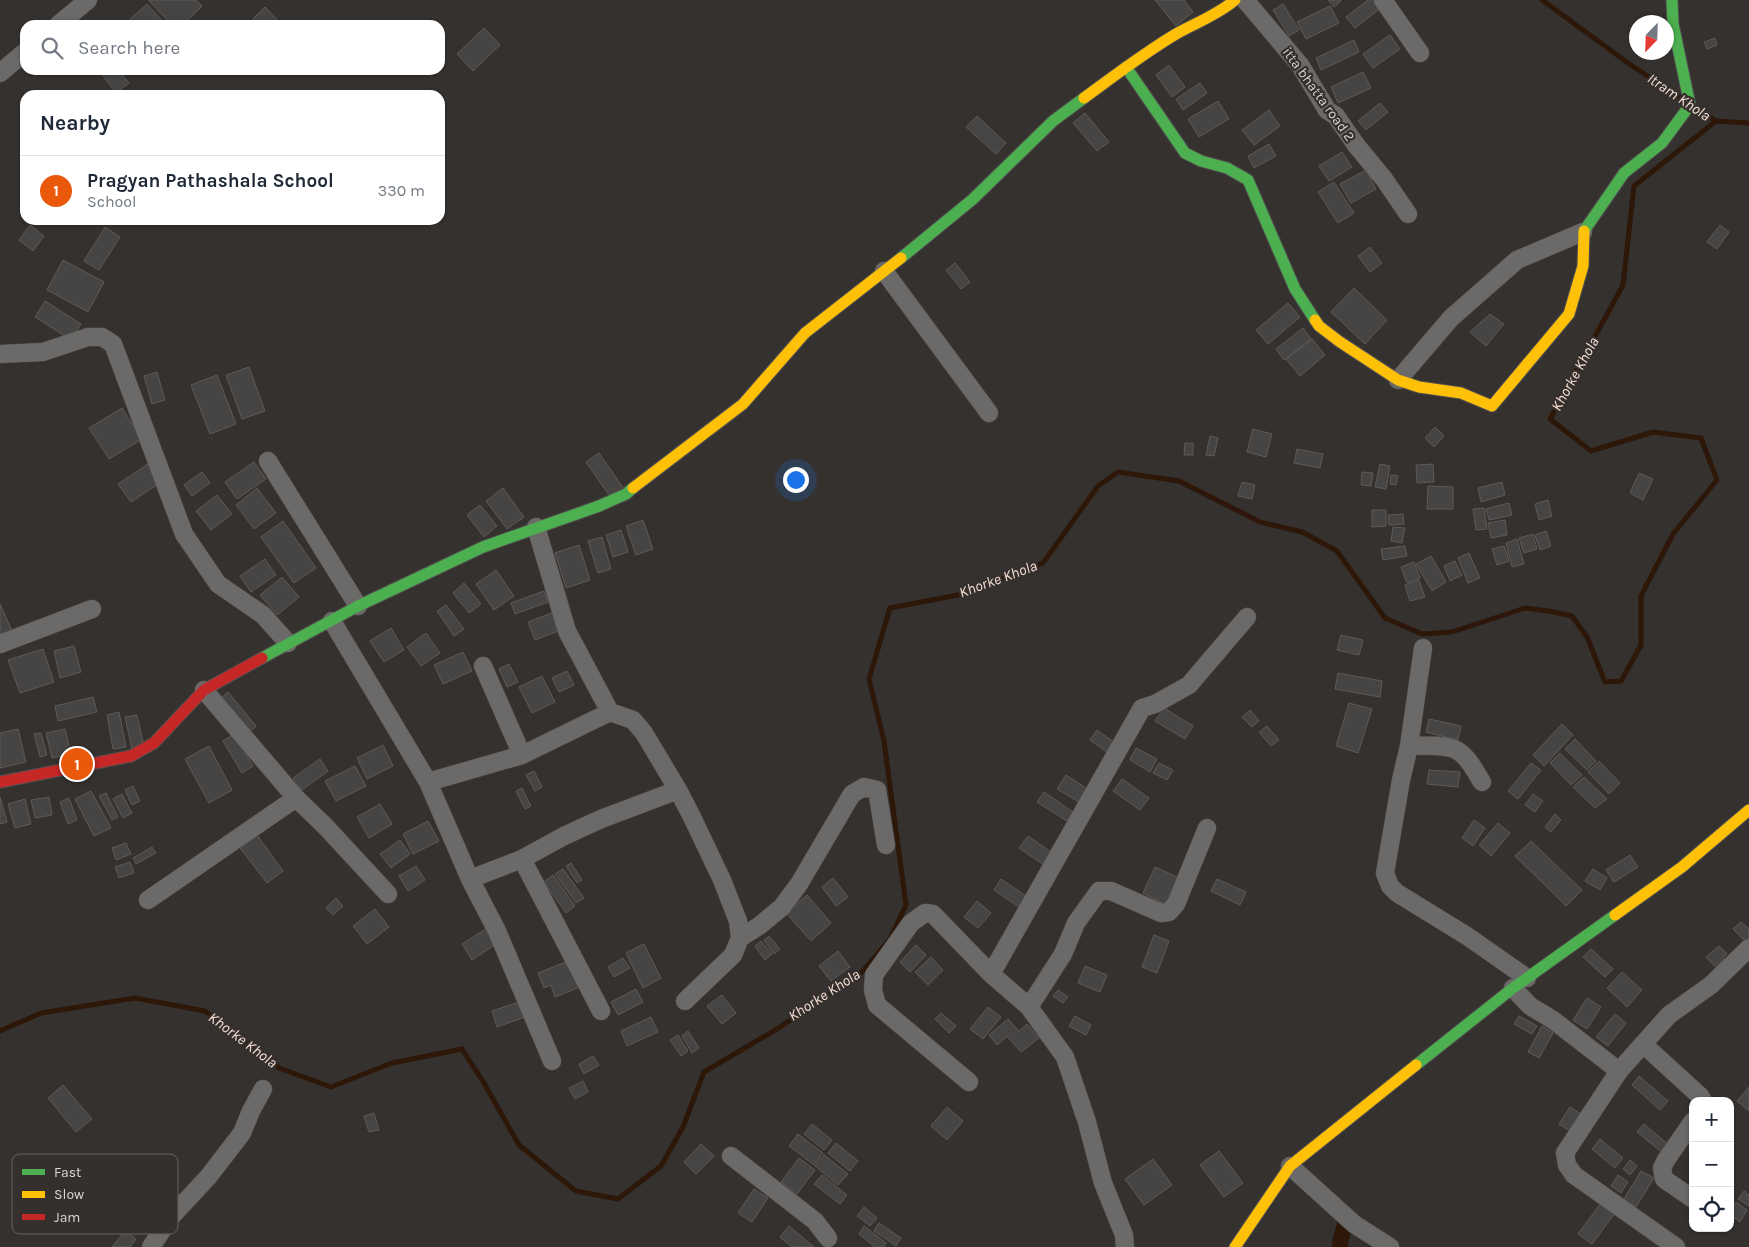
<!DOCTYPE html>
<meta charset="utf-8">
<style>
body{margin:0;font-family:Karla,sans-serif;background:#f2f2f3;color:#1f2937}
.controls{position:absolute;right:15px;bottom:15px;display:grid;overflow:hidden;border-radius:10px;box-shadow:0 1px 4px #0004}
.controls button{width:45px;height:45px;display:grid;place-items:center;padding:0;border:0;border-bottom:1px solid #e0e1e3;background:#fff;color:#1f2937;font:25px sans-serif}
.compass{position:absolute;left:1629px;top:15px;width:45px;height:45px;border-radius:50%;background:#fff;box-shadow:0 1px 4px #0004;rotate:203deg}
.you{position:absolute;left:795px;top:479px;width:18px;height:18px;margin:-12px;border:4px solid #fff;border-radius:50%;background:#1a73e8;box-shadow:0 0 0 8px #1a73e833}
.badge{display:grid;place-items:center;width:32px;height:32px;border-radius:50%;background:#ea580c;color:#fff;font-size:16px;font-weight:700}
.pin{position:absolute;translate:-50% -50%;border:2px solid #fff;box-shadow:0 1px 5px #0006}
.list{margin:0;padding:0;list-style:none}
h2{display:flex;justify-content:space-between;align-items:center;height:65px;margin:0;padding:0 20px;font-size:21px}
h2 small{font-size:16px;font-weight:400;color:#747a83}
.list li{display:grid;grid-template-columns:32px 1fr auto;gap:15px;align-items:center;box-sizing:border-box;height:70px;padding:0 20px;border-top:1px solid #e0e1e3}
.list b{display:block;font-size:19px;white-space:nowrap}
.list p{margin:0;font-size:16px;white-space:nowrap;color:#747a83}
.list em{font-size:16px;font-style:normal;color:#747a83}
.icon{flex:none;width:28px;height:28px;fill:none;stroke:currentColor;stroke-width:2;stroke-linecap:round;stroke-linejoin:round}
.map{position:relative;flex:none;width:1749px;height:1247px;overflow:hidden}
.search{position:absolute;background:#fff;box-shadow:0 1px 4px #0004;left:20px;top:20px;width:425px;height:55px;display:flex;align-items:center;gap:12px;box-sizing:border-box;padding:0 18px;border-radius:15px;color:#747a83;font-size:19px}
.panel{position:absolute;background:#fff;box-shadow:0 1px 4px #0004;left:20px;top:90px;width:425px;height:135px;border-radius:15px}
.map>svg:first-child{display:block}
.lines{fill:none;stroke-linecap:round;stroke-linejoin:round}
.stream{stroke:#2d1709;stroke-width:5}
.canal{stroke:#2d1709;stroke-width:16}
.building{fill:#474544;stroke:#5d5b59}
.street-casing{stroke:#514f4e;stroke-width:19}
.fast-casing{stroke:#514f4e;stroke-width:13}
.slow-casing{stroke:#514f4e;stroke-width:13}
.jam-casing{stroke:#514f4e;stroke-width:13}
.street{stroke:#6b6a69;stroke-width:18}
.fast{stroke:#4caf50;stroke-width:11}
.slow{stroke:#ffc107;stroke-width:11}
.jam{stroke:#c62828;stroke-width:11}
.labels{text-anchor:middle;stroke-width:4.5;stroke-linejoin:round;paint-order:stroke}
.street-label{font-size:14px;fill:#dad7d5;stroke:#35302e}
.water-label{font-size:15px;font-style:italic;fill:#f5dfd2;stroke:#35302e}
.key{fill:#35302e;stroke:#676260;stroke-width:1}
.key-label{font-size:14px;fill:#dad7d5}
</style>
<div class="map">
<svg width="1749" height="1247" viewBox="0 0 1749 1247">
<rect width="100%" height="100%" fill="#34312f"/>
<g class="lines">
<!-- stream -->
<path class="stream" d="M1542,0L1628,63L1680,98
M1696,108L1716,121L1749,123
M0,1031L41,1013L135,998L205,1011L279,1068L331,1087L392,1063L462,1049L484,1083L519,1145L576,1191L618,1199L661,1166L683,1127L704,1072L777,1029L861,973L890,939L906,905L884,741L869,679L890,608L958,595L1043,563L1098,486L1118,472L1179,481L1260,522L1302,532L1337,551L1385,618L1422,634L1452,632L1525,608L1549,611L1572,616L1587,637L1605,682L1621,681L1641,645V596L1673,534L1717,480L1701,438L1653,432L1591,451L1550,419L1623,285L1634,186L1716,121"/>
<!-- canal -->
<path class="canal" d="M1339,1208C1352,1226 1340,1228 1340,1247"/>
</g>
<!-- building -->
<path class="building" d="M150,0H196L202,6L183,25H172L149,1Z
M1155,0H1184L1193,12L1176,26Z
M1328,0H1340L1341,1L1334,7Z
M1368,0H1376L1382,7L1355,28L1346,17Z
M147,4L166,25H127L126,23Z
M1283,4L1299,30L1289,36L1273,10Z
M1330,6L1339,23L1306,39L1297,22Z
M265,7L282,25H258L253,19Z
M484,28L500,45L473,71L457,54Z
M1390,35L1400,49L1373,68L1363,54Z
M1715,38L1717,45L1707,49L1704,42Z
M1354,40L1359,52L1321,70L1316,58Z
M1169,65L1185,87L1172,97L1156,75Z
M103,70H118L129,83L116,93L100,72Z
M1363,72L1371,88L1338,103L1331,87Z
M1200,83L1207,93L1183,110L1176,99Z
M1218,101L1229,119L1199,137L1188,119Z
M1380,103L1388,112L1366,130L1358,121Z
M1269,110L1280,126L1254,145L1242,130Z
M1085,113L1109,142L1097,151L1073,123Z
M977,116L1006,143L996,154L966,127Z
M1269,144L1276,156L1254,168L1248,156Z
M1342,152L1352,167L1329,181L1319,166Z
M1366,170L1376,189L1351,203L1340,184Z
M1334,182L1354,213L1338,223L1318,192Z
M30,225L44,236L33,251L19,240Z
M1720,225L1729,232L1717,249L1707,242Z
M105,227L120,237L99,270L84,261Z
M1370,247L1382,263L1370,272L1358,256Z
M63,260L104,282L88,312L47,290Z
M955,263L970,282L961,289L946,270Z
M1354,288L1387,320L1365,344L1331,312Z
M45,301L81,324L71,340L35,317Z
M1288,303L1300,317L1268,344L1256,330Z
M1490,314L1504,324L1486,346L1470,332Z
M1303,328L1311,339L1284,360L1276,349Z
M1312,339L1325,355L1300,376L1286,359Z
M249,367L265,411L242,419L226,375Z
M157,372L165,400L152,404L144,376Z
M217,375L236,424L210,434L191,385Z
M122,408L142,439L109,459L89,428Z
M1435,427L1444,436L1434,447L1425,438Z
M1253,429L1272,434L1266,457L1247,452Z
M1210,436L1218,438L1214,456L1206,455Z
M1185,443H1193V455H1184Z
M1297,449L1323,454L1320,468L1294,463Z
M599,453L624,489L611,498L586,462Z
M254,462L266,479L237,499L225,482Z
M148,464L161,482L131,502L118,484Z
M1380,464L1390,466L1386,489L1375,487Z
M1433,464L1434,482L1417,483L1416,465Z
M202,472L210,483L192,496L184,485Z
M1362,472L1373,473L1371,486L1361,485Z
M1639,473L1653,479L1643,500L1630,493Z
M1391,475L1398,476L1396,485L1390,484Z
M1242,482L1255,485L1252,499L1238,496Z
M1502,482L1505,495L1481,502L1478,488Z
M1428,486L1453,487V509H1427Z
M257,488L276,513L254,529L236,505Z
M503,488L524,517L507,529L486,501Z
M217,495L232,514L211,530L196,511Z
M1548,500L1552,516L1539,520L1535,504Z
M1509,503L1512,515L1489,520L1486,509Z
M480,505L497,526L484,537L467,515Z
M1484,508L1487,529L1476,530L1473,509Z
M1372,510H1386V526L1372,527Z
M1403,514L1404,524L1389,525L1388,515Z
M643,520L653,549L636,555L626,526Z
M1505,520L1507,535L1491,538L1488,523Z
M283,521L316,568L294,583L261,537Z
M1393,527L1405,528L1402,543L1391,541Z
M621,530L628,552L613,557L606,535Z
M1546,531L1551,546L1540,550L1535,535Z
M1533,534L1537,549L1524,553L1519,538Z
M602,537L611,569L598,573L588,541Z
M1517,539L1524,564L1512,567L1506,543Z
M579,545L590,580L566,588L555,553Z
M1405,546L1407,556L1383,560L1381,549Z
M1504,546L1509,561L1497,565L1492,549Z
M1469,553L1480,578L1468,583L1458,558Z
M1431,556L1446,582L1432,591L1416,564Z
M265,559L276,575L251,592L240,576Z
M1455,561L1462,575L1450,581L1444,566Z
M1414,562L1420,578L1407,583L1401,567Z
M496,570L514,596L494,610L476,584Z
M282,577L299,597L277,615L260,595Z
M1419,580L1425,597L1410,601L1405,585Z
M464,583L481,604L469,613L453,593Z
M544,591L548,602L515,614L511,603Z
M0,604L13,633L0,638Z
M446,605L464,629L454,636L437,611Z
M554,612L561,630L535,640L528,622Z
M391,628L404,650L384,662L370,641Z
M426,633L440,653L421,666L407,647Z
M1341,635L1363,640L1359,655L1337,650Z
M74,646L81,672L60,678L54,651Z
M43,649L54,682L20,693L8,660Z
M463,652L472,671L443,684L434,665Z
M509,664L518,682L507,687L499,669Z
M567,671L574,685L559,692L552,678Z
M1338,673L1382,681L1380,697L1335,689Z
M542,676L555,702L532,713L519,687Z
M228,692L256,726L249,733L220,699Z
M93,697L97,712L58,721L55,706Z
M1349,703L1372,709L1358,753L1336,746Z
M1164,708L1193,726L1185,739L1155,721Z
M1250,710L1259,721L1252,727L1242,717Z
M119,712L126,747L113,749L107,715Z
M137,715L144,747L132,749L125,717Z
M1429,719L1461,726L1458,740L1426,732Z
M1562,724L1573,735L1544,766L1533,755Z
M1267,726L1279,740L1271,746L1259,732Z
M18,729L26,762L0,768V733Z
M65,729L71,754L52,758L46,733Z
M1097,730L1118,745L1111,755L1090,740Z
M41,733L47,755L40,757L34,734Z
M234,734L253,766L242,773L223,741Z
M1575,739L1596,761L1587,770L1565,749Z
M383,745L393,766L367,779L357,758Z
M209,746L232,790L209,803L185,759Z
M1136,748L1157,759L1150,772L1130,760Z
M1560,753L1582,775L1571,785L1550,763Z
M320,759L328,771L302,790L293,778Z
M1599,761L1620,783L1609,794L1588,772Z
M1159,763L1173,770L1167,780L1153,773Z
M1531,763L1541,770L1518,799L1508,791Z
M355,766L366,786L336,801L325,781Z
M1429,770L1460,772L1458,787L1427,784Z
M534,771L542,787L535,791L526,775Z
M1066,775L1092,792L1084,805L1057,789Z
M1584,777L1607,799L1595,808L1573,787Z
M1122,779L1149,798L1140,810L1113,791Z
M133,786L140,801L132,805L125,790Z
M522,788L531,806L525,809L516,791Z
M91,791L111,828L94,836L75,799Z
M1044,792L1076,814L1070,823L1037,802Z
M106,793L118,817L112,820L99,796Z
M122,794L132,813L123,818L113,799Z
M1533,794L1543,801L1535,812L1525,805Z
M0,797L7,822L0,824Z
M49,797L52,815L35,818L31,800Z
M69,798L77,820L68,824L60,802Z
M25,799L31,824L15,828L8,804Z
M380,804L392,824L369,838L357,817Z
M1555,814L1561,820L1551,832L1545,827Z
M1474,820L1485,828L1473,846L1462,838Z
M428,821L439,841L413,854L403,834Z
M1498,823L1510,833L1491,856L1479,845Z
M257,835L283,871L267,883L240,848Z
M1028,836L1055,855L1047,867L1019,848Z
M400,840L410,854L391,868L380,854Z
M1531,841L1582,890L1566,906L1515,856Z
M126,843L131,854L116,860L112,848Z
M152,847L156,853L136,864L133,858Z
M1630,855L1638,867L1614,882L1606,870Z
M130,862L134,873L119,878L115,867Z
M571,863L582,880L577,883L566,866Z
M416,866L425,880L408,891L399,876Z
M1155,867L1182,879L1169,906L1143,893Z
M563,869L584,898L576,903L555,874Z
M1593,869L1607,878L1600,890L1585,881Z
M553,875L575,906L566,913L544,882Z
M833,878L848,897L836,906L822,887Z
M1001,879L1026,896L1019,907L994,890Z
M1217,879L1246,892L1240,905L1211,891Z
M807,895L831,923L811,941L786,913Z
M336,898L343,906L333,915L326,908Z
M977,901L991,913L978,928L964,917Z
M375,909L389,927L367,944L353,926Z
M1741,922L1749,929V941L1747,943L1733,929Z
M486,929L496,944L472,960L462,944Z
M1154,935L1169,941L1157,973L1142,967Z
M769,936L780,949L774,954L764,940Z
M761,941L772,954L765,960L755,946Z
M644,944L661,978L643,988L626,953Z
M916,945L926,955L910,972L900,962Z
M1719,946L1727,954L1723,958L1728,964L1720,972L1706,957Z
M1591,949L1613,969L1605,977L1583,957Z
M838,951L850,967L831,981L819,966Z
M931,957L943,970L928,985L915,972Z
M623,958L630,968L614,977L608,967Z
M571,960L582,986L555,997L551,985L544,988L538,973Z
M1085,966L1107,975L1100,992L1078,983Z
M1622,972L1642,990L1627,1007L1607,988Z
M636,989L643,1002L618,1015L611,1002Z
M1058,990L1068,997L1063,1003L1053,996Z
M722,995L736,1013L722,1024L707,1006Z
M1587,998L1601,1007L1587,1029L1573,1020Z
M519,1002L525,1017L497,1027L492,1011Z
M988,1007L1001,1017L983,1039L970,1029Z
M941,1013L956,1026L949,1033L935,1019Z
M1615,1014L1626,1023L1608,1046L1596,1037Z
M1075,1016L1091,1025L1086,1035L1069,1026Z
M1519,1016L1537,1026L1532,1034L1514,1024Z
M651,1017L658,1032L627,1046L621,1031Z
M1008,1019L1019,1031L1027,1024L1039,1038L1021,1052L1007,1036L997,1045L989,1035Z
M1542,1026L1553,1033L1539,1058L1528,1052Z
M688,1031L699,1048L692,1053L682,1036Z
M678,1035L688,1051L681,1056L670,1040Z
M593,1056L599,1065L584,1074L579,1064Z
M1639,1076L1668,1101L1660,1110L1632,1085Z
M583,1081L588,1092L575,1099L569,1088Z
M63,1085L92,1119L76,1132L48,1098Z
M1749,1087V1111L1737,1101Z
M947,1107L963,1121L947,1140L931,1126Z
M1570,1107L1584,1116L1573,1133L1559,1124Z
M374,1113L379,1130L369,1132L364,1116Z
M812,1124L832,1140L824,1150L804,1134Z
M1644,1124L1670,1146L1664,1154L1637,1132Z
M798,1134L823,1153L814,1165L789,1146Z
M1600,1139L1623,1158L1615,1168L1592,1149Z
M836,1143L858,1161L850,1171L828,1153Z
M701,1144L714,1156L696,1174L684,1162Z
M1219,1151L1243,1183L1224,1197L1200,1165Z
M824,1155L848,1174L838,1185L815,1166Z
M799,1158L815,1170L797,1194L781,1182Z
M1153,1159L1172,1185L1144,1205L1125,1179Z
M1630,1160L1637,1166L1630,1175L1623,1169Z
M1641,1171L1654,1178L1636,1207L1624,1199Z
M822,1175L847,1195L840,1204L814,1184Z
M1618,1175L1628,1182L1621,1193L1611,1186Z
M754,1189L768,1198L752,1222L738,1213Z
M1744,1191L1749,1195V1206L1738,1199Z
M1736,1202L1747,1210L1740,1222L1730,1215V1210Z
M1601,1203L1615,1213L1592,1244L1578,1234Z
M864,1207L877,1218L870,1226L857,1216Z
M879,1223L901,1238L896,1246L874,1231Z
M789,1226L814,1247H792L780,1237Z
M864,1226L886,1243L884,1247H875L859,1234Z
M125,1231L136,1239L130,1247H112Z"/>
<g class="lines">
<defs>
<path id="street" d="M1245,0L1300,65L1327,110L1336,116L1356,145L1384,179L1408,214
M1383,0L1420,53
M58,25L88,0
M0,73L25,52
M884,271L989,413
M0,354L43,352L88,337H102L113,344L184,534L218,584L263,615L288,643
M1398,380L1451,318L1517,260L1583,232
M268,461L358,606
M332,621L428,782L470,879L497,931L552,1061
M0,644L92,609
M1423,648L1409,746L1401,780L1385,873L1390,886L1397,893L1467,936L1527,978
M483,666L522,755
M204,690L296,798L325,826L388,894
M610,712L633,720L644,733L678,790
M1409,746C1423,746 1441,744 1454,749C1467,754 1475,771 1482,782
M428,782L522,755L610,712L567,631L536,527
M522,859L601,1011
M470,879L522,859L564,836L601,819L678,790L692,817L722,880L738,921L740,938L733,955L685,1001
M148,900L296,798
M740,938L759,926L782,907L799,884L852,794L864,787L877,790L886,845
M991,974L1142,708L1155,704L1189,685L1247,617
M1513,988L1530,1006L1553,1020L1619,1071
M1029,1007L1063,954L1076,923L1099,891H1111L1161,913L1169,912L1176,904L1207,828
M1643,1044L1700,1096L1703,1101
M969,1082L877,1005L873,990L874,975L911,923L925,913L933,914L991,974L1029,1007L1065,1057L1087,1122L1103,1183L1124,1235L1125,1247
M1693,1121L1666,1160L1662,1168L1664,1179L1693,1199
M731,1156L815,1221L828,1238
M1290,1166L1354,1224L1390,1247
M151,1247L170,1218L209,1176L242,1133L251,1111L263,1089
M1676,1247L1574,1175L1567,1165L1565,1153L1619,1071L1669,1015L1711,985L1749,948"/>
<path id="fast" d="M1126,67L1185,153L1201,161L1227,168L1248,180L1295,289L1315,320
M1584,231L1624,173L1662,143L1690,105L1673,24L1672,0
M901,258L973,199L1053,121L1084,98
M262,658L358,606L483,547L599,506L626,494L633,488
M1416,1065L1513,988L1615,915"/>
<path id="slow" d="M1084,98C1114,76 1144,53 1176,34C1195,23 1218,15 1235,0
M1315,320L1319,326L1340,342L1398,380L1419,387L1461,393L1492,406L1569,314L1583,266L1584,231
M633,488L743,404L805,333L901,258
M1615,915L1682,867L1749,810
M1235,1247L1290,1166L1416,1065"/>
<path id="jam" d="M0,782L131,756L154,743L204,690L262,658"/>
</defs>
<!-- street casing -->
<use href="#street" class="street-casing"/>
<!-- fast casing -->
<use href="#fast" class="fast-casing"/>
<!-- slow casing -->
<use href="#slow" class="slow-casing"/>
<!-- jam casing -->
<use href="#jam" class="jam-casing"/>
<!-- street -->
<use href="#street" class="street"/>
<!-- fast -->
<use href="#fast" class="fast"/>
<!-- slow -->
<use href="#slow" class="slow"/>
<!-- jam -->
<use href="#jam" class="jam"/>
</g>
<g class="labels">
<!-- street labels -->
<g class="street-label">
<text transform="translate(1319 94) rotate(54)" y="5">itta bhatta road 2</text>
</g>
<!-- water labels -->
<g class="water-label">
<text transform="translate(1679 97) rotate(34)" y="5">Itram Khola</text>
<text transform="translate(1575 374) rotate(-61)" y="5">Khorke Khola</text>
<text transform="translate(998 579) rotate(-20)" y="5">Khorke Khola</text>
<text transform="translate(824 995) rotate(-33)" y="5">Khorke Khola</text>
<text transform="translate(243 1040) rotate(37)" y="5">Khorke Khola</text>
</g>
</g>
<!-- legend -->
<rect x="12" y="1154" width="166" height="80" rx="8" class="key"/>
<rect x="22" y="1169" width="23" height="6" fill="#4caf50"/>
<rect x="22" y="1191" width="23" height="7" fill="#ffc107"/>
<rect x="22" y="1214" width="23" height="6" fill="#c62828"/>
<g class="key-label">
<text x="54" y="1177">Fast</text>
<text x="54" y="1199">Slow</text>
<text x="54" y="1222">Jam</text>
</g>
</svg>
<div class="controls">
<button>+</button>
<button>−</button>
<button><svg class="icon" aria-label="locate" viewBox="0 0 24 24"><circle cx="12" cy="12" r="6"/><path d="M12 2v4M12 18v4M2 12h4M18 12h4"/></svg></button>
</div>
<svg class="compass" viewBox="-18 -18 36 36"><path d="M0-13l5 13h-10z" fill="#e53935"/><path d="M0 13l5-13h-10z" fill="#747a83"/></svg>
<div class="you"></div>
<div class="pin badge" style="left:77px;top:764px">1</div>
<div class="search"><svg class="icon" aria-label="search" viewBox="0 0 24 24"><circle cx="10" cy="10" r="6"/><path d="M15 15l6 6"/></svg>Search here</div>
<section class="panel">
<h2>Nearby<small></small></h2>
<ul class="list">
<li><span class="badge">1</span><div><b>Pragyan Pathashala School</b><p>School</p></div><em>330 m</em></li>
</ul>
</section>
</div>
